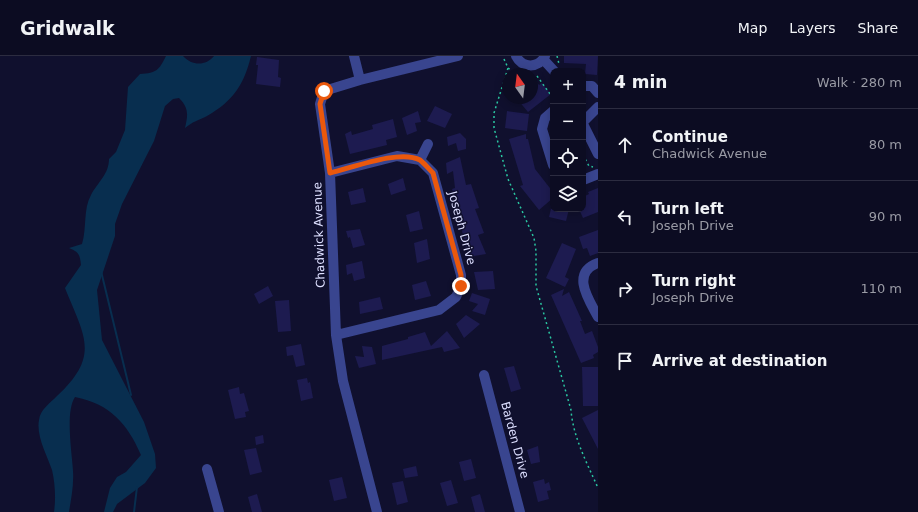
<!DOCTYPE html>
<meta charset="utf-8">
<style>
body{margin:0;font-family:"DejaVu Sans",sans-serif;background:#15152a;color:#f1f3f6}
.controls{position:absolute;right:12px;top:12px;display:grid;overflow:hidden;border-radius:8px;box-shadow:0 2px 10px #0003}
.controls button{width:36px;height:36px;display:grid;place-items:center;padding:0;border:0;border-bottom:1px solid #2c2c40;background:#0c0c22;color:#f1f3f6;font:20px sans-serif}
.compass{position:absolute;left:502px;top:12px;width:36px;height:36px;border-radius:50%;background:#0c0c22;box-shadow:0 2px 10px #0003;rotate:346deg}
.stop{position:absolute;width:12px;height:12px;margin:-9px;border:3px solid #ea580c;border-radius:50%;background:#fff}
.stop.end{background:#ea580c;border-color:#fff;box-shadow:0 1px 4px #0008}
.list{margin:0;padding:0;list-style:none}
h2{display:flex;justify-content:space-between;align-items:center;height:52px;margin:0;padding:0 16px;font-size:17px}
h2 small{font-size:13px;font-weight:400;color:#9a9ba5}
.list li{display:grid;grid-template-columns:26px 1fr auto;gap:12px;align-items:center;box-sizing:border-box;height:72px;padding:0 16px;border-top:1px solid #2c2c40}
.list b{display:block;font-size:15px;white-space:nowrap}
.list p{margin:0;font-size:13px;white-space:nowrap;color:#9a9ba5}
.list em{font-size:13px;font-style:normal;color:#9a9ba5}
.icon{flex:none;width:22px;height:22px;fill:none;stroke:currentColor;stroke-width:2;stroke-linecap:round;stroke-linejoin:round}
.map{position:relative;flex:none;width:598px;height:456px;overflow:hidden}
header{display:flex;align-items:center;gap:24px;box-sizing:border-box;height:56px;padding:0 20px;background:#0c0c22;border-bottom:1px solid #2c2c40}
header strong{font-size:19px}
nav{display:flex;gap:22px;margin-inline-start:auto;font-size:14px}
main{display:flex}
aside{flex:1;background:#0c0c22}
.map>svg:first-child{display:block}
.water{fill:#082e4f}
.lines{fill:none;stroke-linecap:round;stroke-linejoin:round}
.stream{stroke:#082e4f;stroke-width:2}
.building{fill:#1d1b50}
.path{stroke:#2ac6a1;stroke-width:1.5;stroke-dasharray:2 3;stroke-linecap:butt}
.minor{stroke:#39458f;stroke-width:10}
.route{stroke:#ea580c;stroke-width:5}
.labels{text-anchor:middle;stroke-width:3;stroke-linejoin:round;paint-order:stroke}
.street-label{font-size:12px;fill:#dddfff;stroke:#10102e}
</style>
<header>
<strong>Gridwalk</strong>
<nav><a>Map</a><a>Layers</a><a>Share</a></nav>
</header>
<main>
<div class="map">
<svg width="598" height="456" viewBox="0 0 598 456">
<rect width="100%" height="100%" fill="#10102e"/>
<!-- water -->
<path class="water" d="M166,0H183C192,10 206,10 214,0H251C244,29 233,45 207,60C199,64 192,66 185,72C188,59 189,52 179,42L173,43L165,50L154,85L122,148L115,168V180L97,234L102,284L144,366L155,398L156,412L145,427L117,448L113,456H104L110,432L117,421L126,416L141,399C127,367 110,348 75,341C65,356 72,397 73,415C74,429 71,443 69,456H54C56,443 55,426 52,414C47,399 36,380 39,364C40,354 50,347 57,340C101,299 84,280 65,232L81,209C80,199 79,196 69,192L82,188C87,172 83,153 91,139C98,126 109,118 109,103L116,96L125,74L128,31L140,18C157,17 159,14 166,0Z"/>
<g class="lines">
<!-- stream -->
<path class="stream" d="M101,215L131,339
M134,456L137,431"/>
</g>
<!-- building -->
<path class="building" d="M564,0H598L597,19L585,18L586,8L564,7Z
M257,1L279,4L278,21L281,22L280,31L256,28L258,9H256Z
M532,21L539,29L542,27L551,38L528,56L518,44L521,42H532Z
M435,50L452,58L445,72L427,65Z
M418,55L421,66L415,67L417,75L407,79L402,62Z
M507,55L529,58L527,75L505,72Z
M393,63L397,81L386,84L387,89L350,98L345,78L351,75L352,79L373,73L372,69Z
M460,77L466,83V93L458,95L456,87L448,90L447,81Z
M526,78V83H528L535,113L553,136V142L539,154L520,130L523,129L509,83Z
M460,101L466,129L471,128L479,152L475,153L484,177L478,179L486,198L468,201L459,162L463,161L452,133L455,132L453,115L447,118L446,107Z
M403,122L406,134L391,139L388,128Z
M363,132L366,146L351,149L348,136Z
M598,132V156L583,162L579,153H583V141L589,138L588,136Z
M551,153H569L566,165L549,161Z
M419,155L423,173L410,176L406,159Z
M360,173L365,189L353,192L350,181L348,182L346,175Z
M598,174V197L590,200L587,192L583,193L579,181Z
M427,183L430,203L417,207L414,187Z
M562,187L576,193L565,221L569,223L565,231L546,222Z
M362,205L365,222L354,225L352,217L347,219L346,209Z
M493,215L495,233L478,234L474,216Z
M426,225L431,240L415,244L412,229Z
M268,230L273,240L259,248L254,238Z
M564,233L562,240L569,236L582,265H580L585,278L592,275L598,291V296L593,299L594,302L581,307L551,239Z
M472,237L490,243L485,259L472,255L478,248L469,245Z
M380,241L383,253L360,258L359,246Z
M289,244L291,275L278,276L275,245Z
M466,259L480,268L464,282L456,268Z
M447,275L460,292L444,296L442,291L382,304V290L408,283V281L425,276L431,290Z
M301,288L305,309L296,311L293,299L287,300L286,291Z
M362,290L372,291L376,308L359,312L355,300L364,301Z
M514,310L521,333L511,336L504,312Z
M582,311H598V350H583Z
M307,322L308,327L310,326L313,342L301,345L297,324Z
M239,331L240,338L244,337L249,355L245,356L246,361L235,363L228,334Z
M598,354V393L582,362Z
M263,379L264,387L256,389L255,381Z
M538,390L540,406L531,408L527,394Z
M256,392L262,416L250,419L244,394Z
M471,403L476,422L464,425L459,406Z
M416,410L418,420L405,422L403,413Z
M342,421L347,442L334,445L329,424Z
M544,423L545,428L549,426L551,434L547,435L549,443L538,446L533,426Z
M451,424L458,447L447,450L440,427Z
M403,425L408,446L397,449L392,427Z
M257,438L262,456H252L248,441Z
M480,438L485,456H475L471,441Z"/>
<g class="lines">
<!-- path -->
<path class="path" d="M557,0L559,8
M504,3L508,12L494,57V72L508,123L534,182L536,195V230L571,354C573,381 587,407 598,432
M508,12L517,18
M532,20H537L553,42
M583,99L589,110L593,111"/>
<!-- minor -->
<path class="minor" d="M354,0L360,24
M516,0C522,12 538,13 545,0
M543,3L554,15
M583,30H592L598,37
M553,55L545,62L542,73L553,109
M583,66L598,51
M583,68L598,98
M420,104L428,88
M330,117L397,100L420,104L433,117L461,219V230L456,241L439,254L336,279
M583,124L598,118
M598,207C570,217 589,244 598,261
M484,319L520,456
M207,413L219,456
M377,456L343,325L336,279L330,117L320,48L324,35L360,24L458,0"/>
</g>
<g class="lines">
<!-- route -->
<path class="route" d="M324,35L320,48L330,117C352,112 400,93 420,104C425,108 429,113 433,117L461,219V230"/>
</g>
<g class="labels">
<!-- street labels -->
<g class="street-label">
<text transform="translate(462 172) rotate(75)" y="4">Joseph Drive</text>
<text transform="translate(319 179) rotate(-92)" y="4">Chadwick Avenue</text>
<text transform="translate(515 384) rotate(75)" y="4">Barden Drive</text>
</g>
</g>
</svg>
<div class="controls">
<button>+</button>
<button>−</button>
<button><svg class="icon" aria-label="locate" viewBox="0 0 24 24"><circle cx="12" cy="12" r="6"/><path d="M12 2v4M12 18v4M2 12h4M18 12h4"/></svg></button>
<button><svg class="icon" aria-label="layers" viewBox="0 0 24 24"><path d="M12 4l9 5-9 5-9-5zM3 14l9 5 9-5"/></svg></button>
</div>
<svg class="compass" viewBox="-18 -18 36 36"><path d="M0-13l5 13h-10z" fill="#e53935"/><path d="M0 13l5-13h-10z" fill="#9a9ba5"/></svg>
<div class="stop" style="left:324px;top:35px"></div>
<div class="stop end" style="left:461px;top:230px"></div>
</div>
<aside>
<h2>4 min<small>Walk · 280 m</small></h2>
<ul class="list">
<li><svg class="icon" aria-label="ahead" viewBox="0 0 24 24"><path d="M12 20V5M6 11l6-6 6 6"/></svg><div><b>Continue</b><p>Chadwick Avenue</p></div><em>80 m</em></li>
<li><svg class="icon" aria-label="left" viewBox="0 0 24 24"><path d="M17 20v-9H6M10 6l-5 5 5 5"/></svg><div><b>Turn left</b><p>Joseph Drive</p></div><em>90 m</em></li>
<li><svg class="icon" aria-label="right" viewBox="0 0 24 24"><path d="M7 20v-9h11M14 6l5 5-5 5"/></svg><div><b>Turn right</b><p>Joseph Drive</p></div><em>110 m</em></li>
<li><svg class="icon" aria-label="arrive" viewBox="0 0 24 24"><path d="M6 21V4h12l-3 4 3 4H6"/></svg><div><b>Arrive at destination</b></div></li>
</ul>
</aside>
</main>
